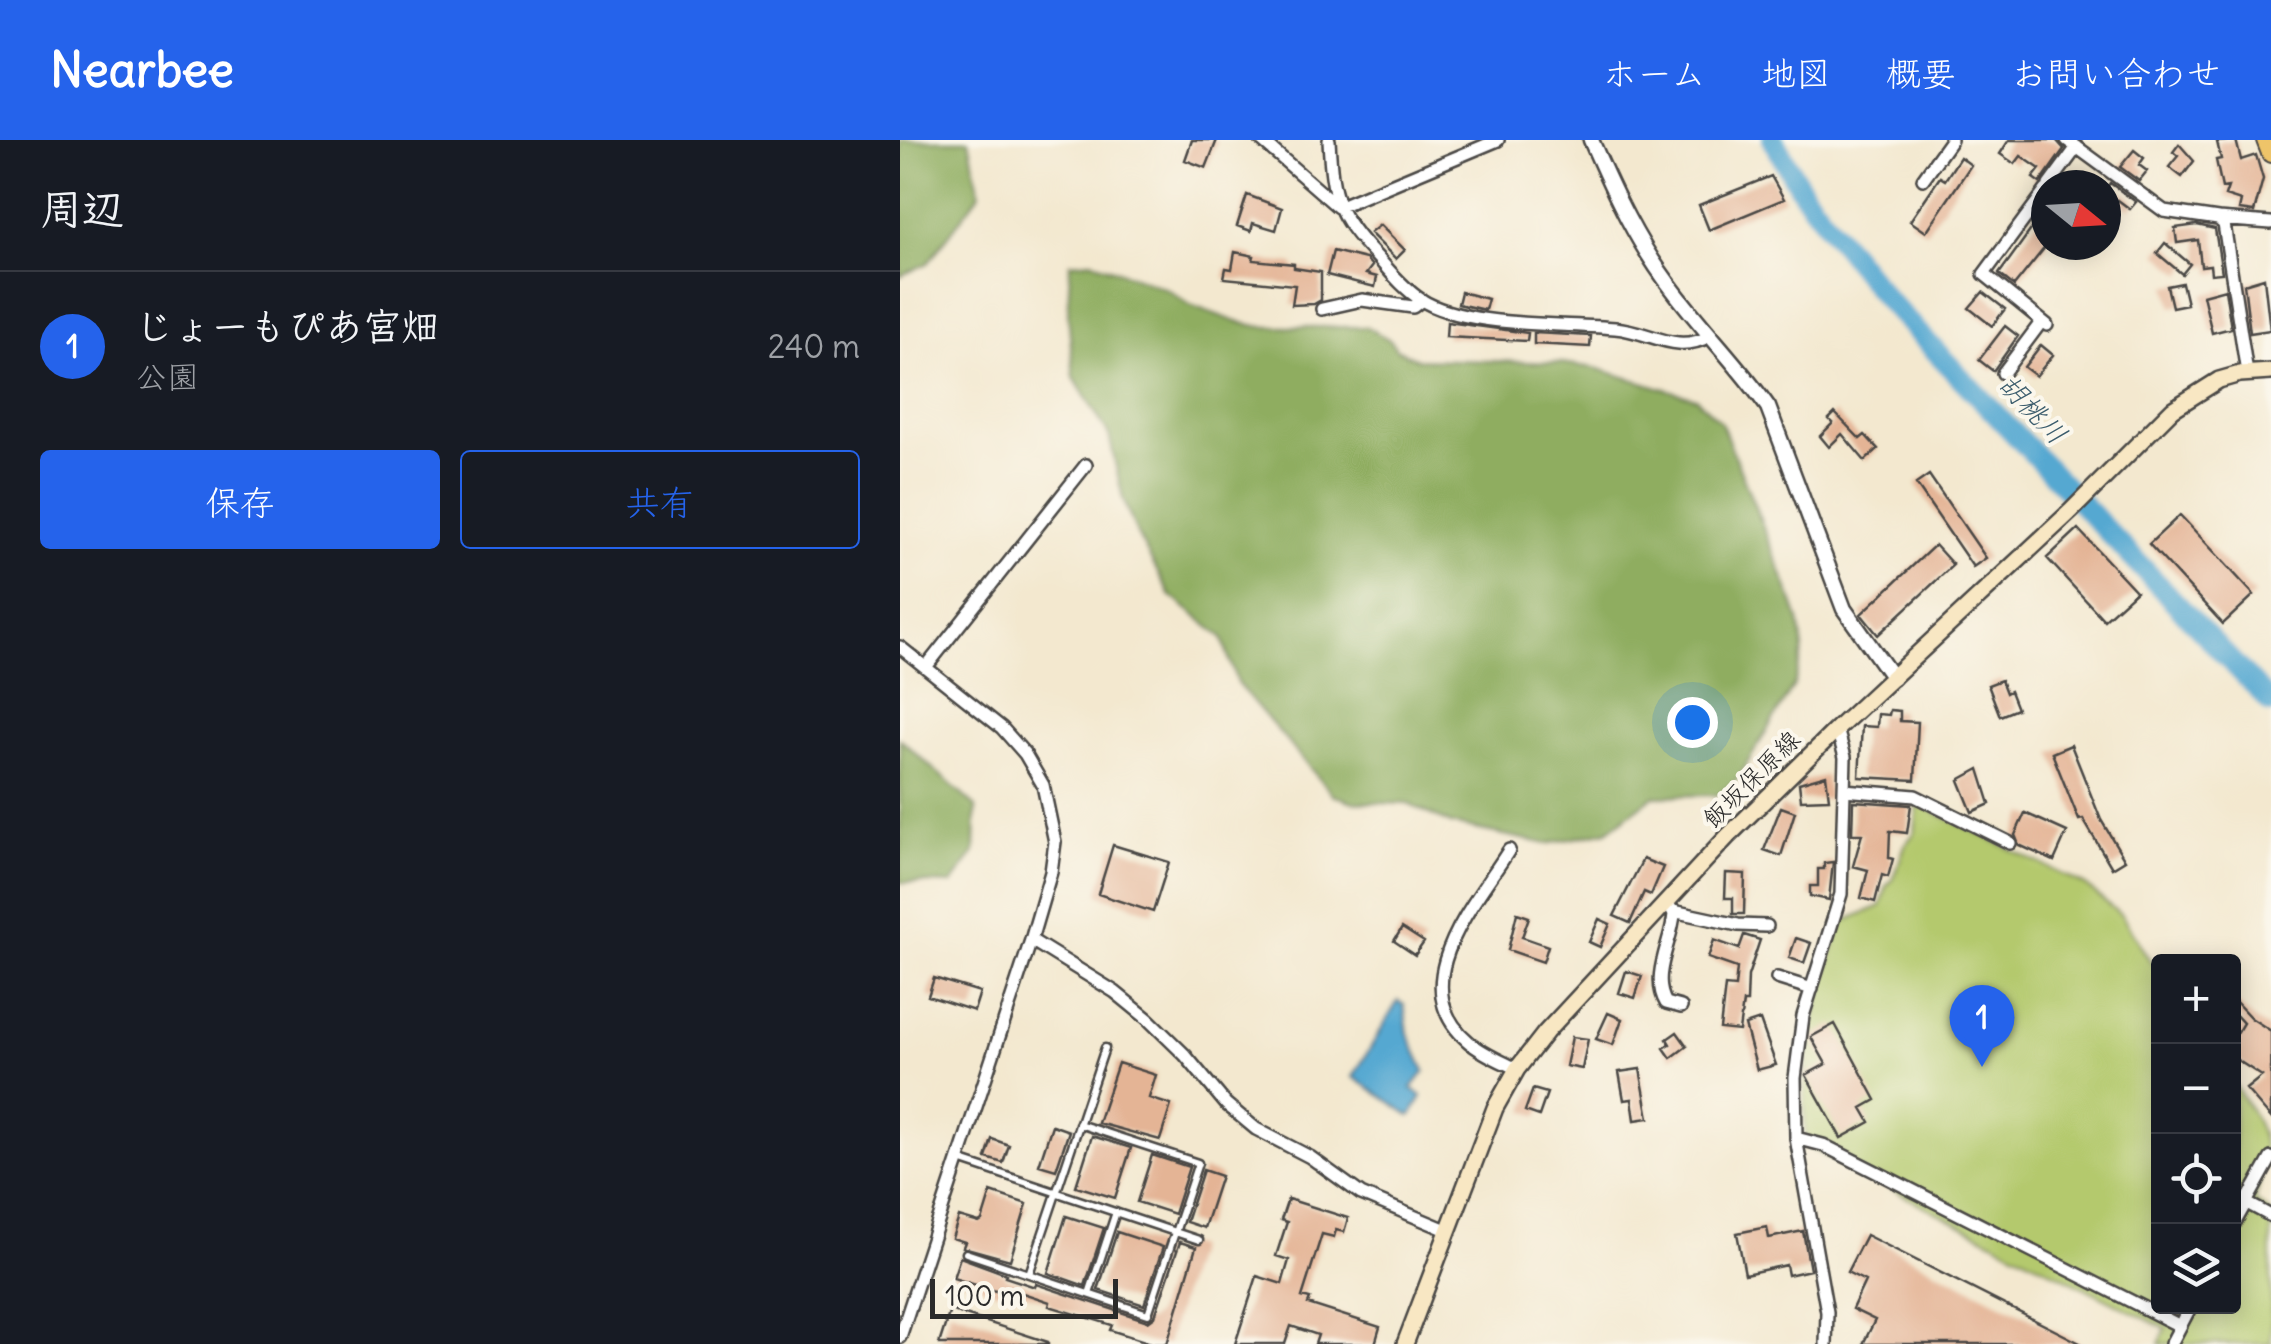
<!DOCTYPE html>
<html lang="ja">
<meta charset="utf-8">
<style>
body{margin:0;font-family:Delius,"Klee One",sans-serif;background:#242831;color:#f1f3f6}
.controls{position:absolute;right:30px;bottom:30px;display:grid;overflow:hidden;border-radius:10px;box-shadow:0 5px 25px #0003}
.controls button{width:90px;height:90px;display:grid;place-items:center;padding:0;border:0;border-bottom:2px solid #363941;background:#171b24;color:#f1f3f6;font:50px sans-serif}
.compass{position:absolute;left:1131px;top:30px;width:90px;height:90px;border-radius:50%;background:#171b24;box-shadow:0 5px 25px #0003;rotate:108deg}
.scale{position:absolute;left:30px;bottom:25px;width:188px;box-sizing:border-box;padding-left:10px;border:5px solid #2b2b2b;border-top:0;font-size:28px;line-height:35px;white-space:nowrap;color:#2b2b2b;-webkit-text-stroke:8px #fbf7ec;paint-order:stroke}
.you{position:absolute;left:792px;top:582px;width:35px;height:35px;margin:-25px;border:8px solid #fff;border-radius:50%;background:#1a73e8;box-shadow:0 0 0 15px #1a73e833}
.badge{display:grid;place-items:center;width:65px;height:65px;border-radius:50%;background:#2563eb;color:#fff;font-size:32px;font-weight:700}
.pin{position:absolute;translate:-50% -82px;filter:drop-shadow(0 2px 5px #0008)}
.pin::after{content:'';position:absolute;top:52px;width:35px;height:30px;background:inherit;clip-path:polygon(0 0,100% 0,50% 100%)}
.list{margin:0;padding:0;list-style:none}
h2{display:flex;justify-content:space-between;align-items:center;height:130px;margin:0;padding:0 40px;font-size:42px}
h2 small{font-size:32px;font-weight:400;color:#9ea1a6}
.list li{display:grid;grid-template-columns:65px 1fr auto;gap:30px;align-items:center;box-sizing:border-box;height:150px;padding:0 40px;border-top:2px solid #363941}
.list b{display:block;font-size:38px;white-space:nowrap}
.list p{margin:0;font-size:32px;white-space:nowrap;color:#9ea1a6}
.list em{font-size:32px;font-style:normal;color:#9ea1a6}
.actions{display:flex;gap:20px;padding:30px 40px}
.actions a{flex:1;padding:22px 0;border:2px solid #2563eb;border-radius:10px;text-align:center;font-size:35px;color:#2563eb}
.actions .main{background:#2563eb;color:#fff}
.icon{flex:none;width:55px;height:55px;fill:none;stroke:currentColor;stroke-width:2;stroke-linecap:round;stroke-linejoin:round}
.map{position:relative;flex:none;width:1371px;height:1204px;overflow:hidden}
header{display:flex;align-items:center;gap:60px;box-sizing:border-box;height:140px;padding:0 50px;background:#2563eb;color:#fff}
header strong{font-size:48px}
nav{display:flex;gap:55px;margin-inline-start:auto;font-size:35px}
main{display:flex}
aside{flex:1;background:#171b24}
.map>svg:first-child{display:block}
.green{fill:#b4c96d;stroke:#707a4c;stroke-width:2.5}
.forest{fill:#8fad60;stroke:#5d6c46;stroke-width:2.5}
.water{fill:#55a8d1;stroke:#406a7e;stroke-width:2.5}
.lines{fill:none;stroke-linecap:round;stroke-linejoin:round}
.river{stroke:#55a8d1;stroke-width:22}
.building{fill:#e4b495}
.service-casing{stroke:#494744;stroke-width:11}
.minor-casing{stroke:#494744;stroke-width:16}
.tertiary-casing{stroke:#494744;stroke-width:19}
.secondary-casing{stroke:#494744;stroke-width:20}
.primary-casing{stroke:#494744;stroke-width:22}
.service{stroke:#fff;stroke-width:6}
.minor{stroke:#fff;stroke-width:11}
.tertiary{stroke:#fff;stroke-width:14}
.secondary{stroke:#f8e7c3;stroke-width:15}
.primary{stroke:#eec469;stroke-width:18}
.labels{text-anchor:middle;stroke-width:8;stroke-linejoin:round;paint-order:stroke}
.street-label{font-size:25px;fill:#2b2b2b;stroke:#fbf7ec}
.water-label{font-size:28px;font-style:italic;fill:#3c5d6d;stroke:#fbf7ec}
</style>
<header>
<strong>Nearbee</strong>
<nav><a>ホーム</a><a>地図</a><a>概要</a><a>お問い合わせ</a></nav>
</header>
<main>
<aside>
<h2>周辺<small></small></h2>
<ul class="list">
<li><span class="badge">1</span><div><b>じょーもぴあ宮畑</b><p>公園</p></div><em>240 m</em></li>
</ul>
<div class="actions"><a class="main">保存</a><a>共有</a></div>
</aside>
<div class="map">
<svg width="1371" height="1204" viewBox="0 0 1371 1204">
<rect width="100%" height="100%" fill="#fbf7ec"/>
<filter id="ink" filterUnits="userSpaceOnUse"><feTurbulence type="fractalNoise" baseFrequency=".01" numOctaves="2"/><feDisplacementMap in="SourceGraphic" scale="20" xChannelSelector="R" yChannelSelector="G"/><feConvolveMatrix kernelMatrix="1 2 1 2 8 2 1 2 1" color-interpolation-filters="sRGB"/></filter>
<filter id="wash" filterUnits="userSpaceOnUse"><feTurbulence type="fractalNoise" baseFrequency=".0048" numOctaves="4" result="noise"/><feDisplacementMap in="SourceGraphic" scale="40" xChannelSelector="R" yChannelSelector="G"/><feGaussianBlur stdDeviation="2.25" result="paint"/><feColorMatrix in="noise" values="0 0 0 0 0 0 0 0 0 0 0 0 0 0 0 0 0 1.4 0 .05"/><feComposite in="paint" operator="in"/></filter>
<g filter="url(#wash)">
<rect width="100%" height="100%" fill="#f3e8cf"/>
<!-- green -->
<path class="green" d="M1018,664L1186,746L1222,776L1258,833V1166H1334V944C1366,993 1371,1004 1355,1061L1371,1073V1204H1259L1266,1189L906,1006C898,917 916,866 942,782L981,766L987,745L993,740L1005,705L1015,692Z"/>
<!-- forest -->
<path class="forest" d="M0,0H69L80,53L28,123L0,136Z
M191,121L267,149L290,165L337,182L362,187H466L490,200L496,209L517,219L662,223L695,228L796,258L821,282L890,454L899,480L903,509L894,545L838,639L818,655L754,656L707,691L647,704L551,684L508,664L453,662L433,655L337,543L322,497L270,455L237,394L223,359L209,295L174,238L168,174L170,123Z
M0,599L76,667L75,712L52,744L0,742Z"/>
<!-- water -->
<path class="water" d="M498,861L504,865L508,894L525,931L512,948L522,956L511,976L453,937Z"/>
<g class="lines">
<!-- river -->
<path class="river" d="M873,0L903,53L985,158L1371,563"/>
</g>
<g id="blocks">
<!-- building -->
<path class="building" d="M292,0H317L306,28L285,20Z
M1109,0H1156L1164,9L1140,43L1133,38L1140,29L1121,16L1115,24L1100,14Z
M1336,0L1341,20L1356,15L1363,39L1354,72L1339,70L1341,61L1325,56L1328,47L1322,48L1316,20L1321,19L1317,2Z
M1279,4L1294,21L1282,37L1269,27L1278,16L1273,12Z
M1234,10L1244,18L1239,25L1247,31L1239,41L1220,27Z
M1060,17L1071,25L1026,92L1010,81L1040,37L1045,40Z
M871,36L884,59L809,90L799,65Z
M1210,43L1236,62L1230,69L1218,60L1206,75V49Z
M347,55L382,68L376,90L353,83L351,91L337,86Z
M1146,69V106L1114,146L1099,134Z
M480,85L505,110L496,119L470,93Z
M1297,85L1315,89L1322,133L1311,134L1310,125L1301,126L1298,100L1277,103L1275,88Z
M1265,103L1290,124L1282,134L1257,113Z
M433,111L466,119L472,126L466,134L477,137L475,147L427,135Z
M335,112L354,116L353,120L394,124V128L421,132V160L414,164L392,165L395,145L324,138L326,128L332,129Z
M1364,138L1370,190L1350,193L1344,144Z
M1282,143L1287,164L1272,167L1267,146Z
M1325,149L1331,188L1312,193L1303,155Z
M561,152L588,159L585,170L558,164Z
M1083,152L1105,169L1092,186L1069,168Z
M547,182L628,193L627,201L546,197Z
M1105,186L1118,196L1093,231L1079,220Z
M634,193L691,196L690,207L634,204Z
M1141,205L1153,215L1136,236L1124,227Z
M935,273L960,299L965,295L978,309L965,321L942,294L929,307L920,296L933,283L929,279Z
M1029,335L1086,418L1073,427L1016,344Z
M1280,375L1354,455L1323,484L1249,404Z
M1178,389L1236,451L1204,480L1147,418Z
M1035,405L1053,425L978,495L961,474Z
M1101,540L1106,553L1110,551L1117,569L1100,576L1088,545Z
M990,570L1000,571V581L1018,582L1015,640L959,637L962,586L977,587L978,574L989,575Z
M1171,605L1201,680L1225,720L1212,728L1183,679L1179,680L1152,613Z
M1079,629L1090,664L1072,672L1059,640Z
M926,635L929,659L901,660L899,643Z
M953,661L1011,665L1007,693L990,691L989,718L993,719L988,737L982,735L975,762L961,758L968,730L953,726L962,694H952Z
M881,667L895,672L881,716L864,710Z
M1125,673L1167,692L1154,721L1119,705L1115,695Z
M213,705L269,722L253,772L198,754Z
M743,719L763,727L751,755L744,752L730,783L714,776Z
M933,722L929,760L910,756V746H918V729H924V723Z
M826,733L845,734L844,774H833V758H825Z
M617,773L629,777L622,797L648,806L643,822L608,810Z
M699,779L710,784L700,807L689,802Z
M502,788L524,802L515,815L494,801Z
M844,795L860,800L848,836L847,862H843L839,891L820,889L825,846L835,847L837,828L808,818L814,800L839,809Z
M896,798L911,803L904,823L889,818Z
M726,831L742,836L735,858L719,853Z
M34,838L80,852L74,871L28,856Z
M1334,860L1351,878L1371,891V978L1346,949L1362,936L1334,918V898L1343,883L1334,873Z
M708,873L722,879L713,905L696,899Z
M860,880L876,925L857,930L845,885Z
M935,884L976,960L962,968L970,982L941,998L906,935L926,924L911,897Z
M777,892L787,906L771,918L764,908L770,904L767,899Z
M672,897L688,899L682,929L666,926Z
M218,923L256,935L249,958L271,965L260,1000L198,983Z
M740,929L749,978L735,980L732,959L724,960L719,932Z
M633,949L647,953L639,976L625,971Z
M152,985L169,991L156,1030L139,1025Z
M192,996L231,1008L215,1058L176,1046Z
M92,999L109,1005L103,1023L86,1018Z
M252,1015L289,1027L274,1074L237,1062Z
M303,1030L321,1036L304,1088L286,1082Z
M91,1052L127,1064L110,1120L63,1107L65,1102L52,1098L59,1077L79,1083L82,1081Z
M388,1059L448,1078L444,1092L436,1090L434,1097L422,1094L402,1157L410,1159L408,1164L480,1187L475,1204H415L418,1195L391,1186L385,1204H335L357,1136L382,1144L389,1120L376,1116L387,1082L381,1080Z
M166,1076L204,1088L185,1146L148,1133Z
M867,1087L869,1098L903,1091L910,1130L888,1135L886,1125L845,1134L837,1093Z
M217,1092L263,1107L244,1165L198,1150Z
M966,1095L1182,1204H963L975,1180L952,1169L965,1141L947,1132Z
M280,1102L296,1107L267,1204H254L210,1190L212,1185L149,1166L150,1162L117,1151L115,1157L53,1138L60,1117L106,1134L105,1137L135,1147L136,1144L248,1181L255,1176Z
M50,1170L148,1202V1204H39Z"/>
</g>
</g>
<g filter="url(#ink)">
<use href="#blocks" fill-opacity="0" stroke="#494744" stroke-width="2.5"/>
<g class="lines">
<defs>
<path id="service" d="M59,1020L299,1100
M66,1113L248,1174L298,1023L179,984
M129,1134L205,908
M189,1154L216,1072"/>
<path id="minor" d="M361,0L438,67L598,0
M429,0C432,57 436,74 476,116C489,130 503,148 520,159C564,188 662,183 715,188C751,191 775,215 810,196
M1167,0L1264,71L1318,79L1324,84L1347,233
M1023,39L1051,0
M1149,45L1177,7
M1146,50L1084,134L1147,185
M1318,79L1371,83
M422,169L462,160L513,167L522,160
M1103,233L1142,181
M0,507L102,588L125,614L143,645L155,702L151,732L131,800L0,1197
M26,527L186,325
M944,650L1015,656L1110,703
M609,710C575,764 501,845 569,902C583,914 601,921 617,929
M767,761L774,774C772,802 750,836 766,863L781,867
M773,771L838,785L867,786
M131,800L215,852L248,879L285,915L326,964L356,989L410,1017L461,1054L549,1091
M877,838L912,849
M896,998L923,1005L1280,1186
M1345,1062L1371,1076
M1334,1084L1371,1018
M926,1204L927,1172L896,998L895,938L903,876L941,754L945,617L937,589
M1271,1204L1291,1166"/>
<path id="tertiary" d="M691,0C714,53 738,105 774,151C804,191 839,226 868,267L944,469L993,538"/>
<path id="secondary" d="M505,1204L595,968L617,929L646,892L828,696L937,589L1170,372L1273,269L1319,240L1340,234L1371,232"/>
<path id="primary" d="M1366,0L1371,13"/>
</defs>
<!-- service casing -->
<use href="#service" class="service-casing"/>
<!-- minor casing -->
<use href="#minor" class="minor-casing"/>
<!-- tertiary casing -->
<use href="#tertiary" class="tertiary-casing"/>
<!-- secondary casing -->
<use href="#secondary" class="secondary-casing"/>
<!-- primary casing -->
<use href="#primary" class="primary-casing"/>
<!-- service -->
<use href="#service" class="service"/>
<!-- minor -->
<use href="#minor" class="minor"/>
<!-- tertiary -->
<use href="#tertiary" class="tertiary"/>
<!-- secondary -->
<use href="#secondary" class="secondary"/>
<!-- primary -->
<use href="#primary" class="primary"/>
</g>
</g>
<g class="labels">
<!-- street labels -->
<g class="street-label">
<text transform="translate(851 639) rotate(-45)" y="9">飯坂保原線</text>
</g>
<!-- water labels -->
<g class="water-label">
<text transform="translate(1133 269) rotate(46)" y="10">胡桃川</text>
</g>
</g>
</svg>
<div class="controls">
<button>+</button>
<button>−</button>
<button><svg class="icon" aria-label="locate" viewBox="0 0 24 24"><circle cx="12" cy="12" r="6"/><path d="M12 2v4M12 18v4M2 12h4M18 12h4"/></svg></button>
<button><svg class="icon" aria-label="layers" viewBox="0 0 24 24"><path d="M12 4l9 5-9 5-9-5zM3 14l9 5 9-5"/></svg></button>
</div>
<svg class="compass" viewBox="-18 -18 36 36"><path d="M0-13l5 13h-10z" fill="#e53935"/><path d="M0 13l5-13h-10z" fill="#9ea1a6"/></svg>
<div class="scale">100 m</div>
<div class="you"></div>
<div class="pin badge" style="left:1082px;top:927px">1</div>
</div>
</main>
